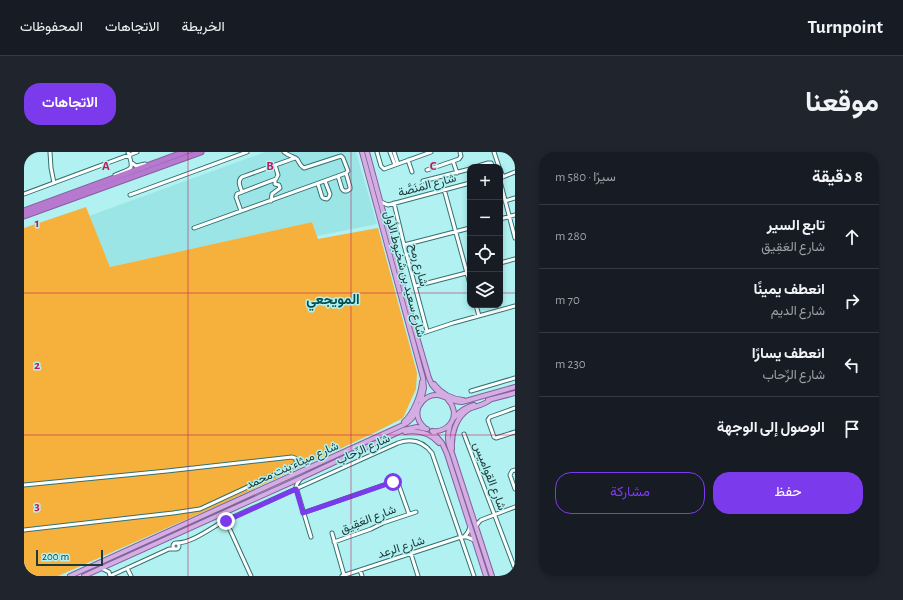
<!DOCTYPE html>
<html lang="ar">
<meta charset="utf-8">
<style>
body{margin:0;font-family:"Alegreya Sans",Vazirmatn,sans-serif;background:#20242c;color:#f1f3f6;direction:rtl}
.controls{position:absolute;right:12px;top:12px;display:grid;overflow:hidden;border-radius:8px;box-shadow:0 2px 6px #0003}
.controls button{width:36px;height:36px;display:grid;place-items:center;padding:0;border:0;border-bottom:1px solid #363941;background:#171b24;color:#f1f3f6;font:20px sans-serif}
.scale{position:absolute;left:12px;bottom:10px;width:67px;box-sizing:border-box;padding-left:4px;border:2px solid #203a3a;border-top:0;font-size:11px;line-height:14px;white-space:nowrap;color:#203a3a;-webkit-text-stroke:3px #b1f1f1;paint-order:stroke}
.stop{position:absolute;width:12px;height:12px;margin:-9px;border:3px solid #7c3aed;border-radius:50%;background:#fff}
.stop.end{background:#7c3aed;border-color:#fff;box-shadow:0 1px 4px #0008}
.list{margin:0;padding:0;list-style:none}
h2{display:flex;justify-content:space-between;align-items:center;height:52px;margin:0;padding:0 16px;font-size:17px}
h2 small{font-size:13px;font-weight:400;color:#9ea1a6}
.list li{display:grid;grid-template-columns:26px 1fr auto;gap:12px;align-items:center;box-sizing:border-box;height:64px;padding:0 16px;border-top:1px solid #363941}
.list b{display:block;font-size:15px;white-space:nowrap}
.list p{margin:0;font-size:13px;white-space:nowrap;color:#9ea1a6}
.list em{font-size:13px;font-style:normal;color:#9ea1a6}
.actions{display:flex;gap:8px;padding:12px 16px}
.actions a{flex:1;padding:9px 0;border:1px solid #7c3aed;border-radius:16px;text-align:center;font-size:14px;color:#7c3aed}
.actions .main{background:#7c3aed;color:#fff}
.icon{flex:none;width:22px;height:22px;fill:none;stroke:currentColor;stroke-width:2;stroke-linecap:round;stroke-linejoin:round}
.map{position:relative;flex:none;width:491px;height:424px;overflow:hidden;direction:ltr;border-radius:16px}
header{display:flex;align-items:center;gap:24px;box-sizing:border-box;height:56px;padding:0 20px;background:#171b24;border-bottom:1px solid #363941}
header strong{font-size:19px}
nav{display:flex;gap:22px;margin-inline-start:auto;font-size:14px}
.intro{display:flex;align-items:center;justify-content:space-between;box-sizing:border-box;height:96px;padding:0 24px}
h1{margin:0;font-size:28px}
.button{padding:10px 18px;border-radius:16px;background:#7c3aed;color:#fff;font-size:14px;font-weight:700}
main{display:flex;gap:24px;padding:0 24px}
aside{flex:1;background:#171b24;border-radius:16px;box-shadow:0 2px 6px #0003}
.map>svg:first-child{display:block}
.built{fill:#9ce5e6}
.green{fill:#f6b13c}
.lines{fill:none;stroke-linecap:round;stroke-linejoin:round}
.minor-casing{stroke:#327172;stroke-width:5}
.major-casing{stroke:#82629c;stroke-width:6}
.highway-casing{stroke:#82629c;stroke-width:7}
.minor{stroke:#fff;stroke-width:3}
.major{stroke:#d4aee3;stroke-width:4}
.highway{stroke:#b778d0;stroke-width:5}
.route{stroke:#7c3aed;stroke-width:5}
.grid{fill:none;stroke:#c2185b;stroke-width:1;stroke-opacity:0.55}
.labels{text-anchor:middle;stroke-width:3;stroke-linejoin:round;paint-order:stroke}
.street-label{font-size:12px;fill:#203a3a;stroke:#b1f1f1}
.quarter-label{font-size:14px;font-weight:bold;fill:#034e4f;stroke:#b1f1f1}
.grid-label{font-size:13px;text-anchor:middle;font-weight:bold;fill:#c2185b;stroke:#b1f1f1;stroke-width:3;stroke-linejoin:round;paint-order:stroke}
</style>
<header>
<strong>Turnpoint</strong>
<nav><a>الخريطة</a><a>الاتجاهات</a><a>المحفوظات</a></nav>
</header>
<div class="intro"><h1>موقعنا</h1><a class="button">الاتجاهات</a></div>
<main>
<aside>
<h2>8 دقيقة<small>سيرًا · 580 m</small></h2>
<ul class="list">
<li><svg class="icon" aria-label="ahead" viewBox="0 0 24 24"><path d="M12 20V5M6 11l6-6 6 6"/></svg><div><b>تابع السير</b><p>شارع العَقِيق</p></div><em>280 m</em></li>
<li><svg class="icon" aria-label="right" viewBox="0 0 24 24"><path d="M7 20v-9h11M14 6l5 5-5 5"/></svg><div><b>انعطف يمينًا</b><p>شارع الديم</p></div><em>70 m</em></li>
<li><svg class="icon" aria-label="left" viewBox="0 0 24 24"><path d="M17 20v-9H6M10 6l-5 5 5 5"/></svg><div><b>انعطف يسارًا</b><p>شارع الرِّحاب</p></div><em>230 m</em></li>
<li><svg class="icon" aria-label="arrive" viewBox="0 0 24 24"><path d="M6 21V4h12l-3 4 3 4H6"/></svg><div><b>الوصول إلى الوجهة</b></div></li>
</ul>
<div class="actions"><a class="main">حفظ</a><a>مشاركة</a></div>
</aside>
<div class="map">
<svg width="491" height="424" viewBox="0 0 491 424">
<rect width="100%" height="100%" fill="#b1f1f1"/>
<!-- built -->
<path class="built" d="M241,0H332L353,72L293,84L288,70L86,115L65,64Z"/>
<!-- green -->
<path class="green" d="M62,55L86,115L288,70L294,87L354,76L393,221L392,237L379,266L352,280L195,353L34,424H0V76Z"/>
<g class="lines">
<defs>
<path id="minor" d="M26,0L27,16L30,31
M353,0L357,14L360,17L407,0
M366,0L371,13
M370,0L374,12
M470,0L475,15
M384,8L388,20
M429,9L433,21
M108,11L112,14L121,12
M451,15L464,11H467L469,15
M476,17L479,25
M403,18L435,7L437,4L436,0
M91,23C107,16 111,20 104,0
M314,24L318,37L320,39H323L326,37V35L322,21
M476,26L491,20
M399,29L446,17
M476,29L491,86
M294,32L298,45L299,46L303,47L305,45L306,42L301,29
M420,37L446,132
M218,40C216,34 213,29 218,25L271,6
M0,42L113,0
M106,43L223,0
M247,49L248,42L256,36L255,33L251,32V28
M481,49L491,46
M357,50L364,53L446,31
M370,51L380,93L403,179
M217,59L212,45L213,42L252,27L254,23L251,13
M476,67L491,63
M170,76L314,24L322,21L324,19L319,6L317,4L280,16C275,13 276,11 273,7C271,5 265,4 260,0
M380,93L446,76
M476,111L491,107
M392,134L446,120
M452,153L455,164
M391,178L395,180L399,181L429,171L491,154
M447,239L491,226
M491,256L466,265L464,268L470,285L472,286L491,280
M440,282L491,417
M491,318L488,319L486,323L491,337
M277,326L273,332L272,335L287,385
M0,333L143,319L268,305L271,306C273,309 273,312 269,314L176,357L149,361L0,378
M279,361L371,329L374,331L385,362
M202,369L227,424
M452,374L455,370L457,368L491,355
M308,381L320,423
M441,384L444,380L446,375
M310,390L347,377L359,371L392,360
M153,391C167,391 186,377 198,370L374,291C388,286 399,289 408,301L450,424
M149 394a3 3 0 1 1 6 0a3 3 0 1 1-6 0Z
M387,402L394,424
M77,416L85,420L86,424
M103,416L107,424
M336,418L338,424
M86,424L145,397H152
M318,424L437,385H443L450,388"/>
<path id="major" d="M338,0L399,226L400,236L397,249
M343,0L391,178L405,226L408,233L417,243
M410,232C417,241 428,247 439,248
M464,248L491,241
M394,257C392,265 395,271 401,276
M430,266C436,259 442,255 450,253
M380,270C389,262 397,243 398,230
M426,273C423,285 423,290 428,301L468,424
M408,279L418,291L423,302L462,424
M408,279C427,281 437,261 424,248
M381,280C393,278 406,281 415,291
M428,297C427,282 432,265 445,257C452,254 460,253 466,248
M46,424L379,273C383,271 386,269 389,265C395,255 399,242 414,243C422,244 427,250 438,250L491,235
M60,424L277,326L379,278L393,275L403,277"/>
<path id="highway" d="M0,59L161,0
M0,64L177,0"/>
</defs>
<!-- minor casing -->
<use href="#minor" class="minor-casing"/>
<!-- major casing -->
<use href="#major" class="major-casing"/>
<!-- highway casing -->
<use href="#highway" class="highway-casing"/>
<!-- minor -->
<use href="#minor" class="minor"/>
<!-- major -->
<use href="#major" class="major"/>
<!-- highway -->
<use href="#highway" class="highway"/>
</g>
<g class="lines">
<!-- route -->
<path class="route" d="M202,369L272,337L279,361L369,330"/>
</g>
<!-- grid -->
<path class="grid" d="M164,0V424M327,0V424M0,141H446M476,141H491M0,283H491"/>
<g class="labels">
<!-- street labels -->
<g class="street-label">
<text transform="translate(403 33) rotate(-15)" y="4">شارع المَنَصَّة</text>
<text transform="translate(395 113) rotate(75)" y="4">شارع رمح</text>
<text transform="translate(381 122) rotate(75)" y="4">شارع سعيد بن شخبوط الأول</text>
<text transform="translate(339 297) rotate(-24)" y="4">شارع الرِّحاب</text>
<text transform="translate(268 313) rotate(-24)" y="4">شارع ميثاء بنت محمد</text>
<text transform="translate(466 324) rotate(69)" y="4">شارع القواميس</text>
<text transform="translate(344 367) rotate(-21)" y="4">شارع العَقِيق</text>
<text transform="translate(377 395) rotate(-18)" y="4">شارع الرعد</text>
</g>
<!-- quarter labels -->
<g class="quarter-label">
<text x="309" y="152">المويجعي</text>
</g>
</g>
<g class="grid-label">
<text x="82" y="18">A</text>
<text x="246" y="18">B</text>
<text x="409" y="18">C</text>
<text x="13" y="75">1</text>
<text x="13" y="217">2</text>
<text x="13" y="358">3</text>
</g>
</svg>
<div class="controls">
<button>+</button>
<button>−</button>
<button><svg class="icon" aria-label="locate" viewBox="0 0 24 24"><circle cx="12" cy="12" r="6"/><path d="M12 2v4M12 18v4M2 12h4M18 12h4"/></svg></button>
<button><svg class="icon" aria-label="layers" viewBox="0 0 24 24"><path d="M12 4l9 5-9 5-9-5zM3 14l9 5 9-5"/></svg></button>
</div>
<div class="scale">200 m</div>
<div class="stop" style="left:369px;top:330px"></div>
<div class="stop end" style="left:202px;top:369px"></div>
</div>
</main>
